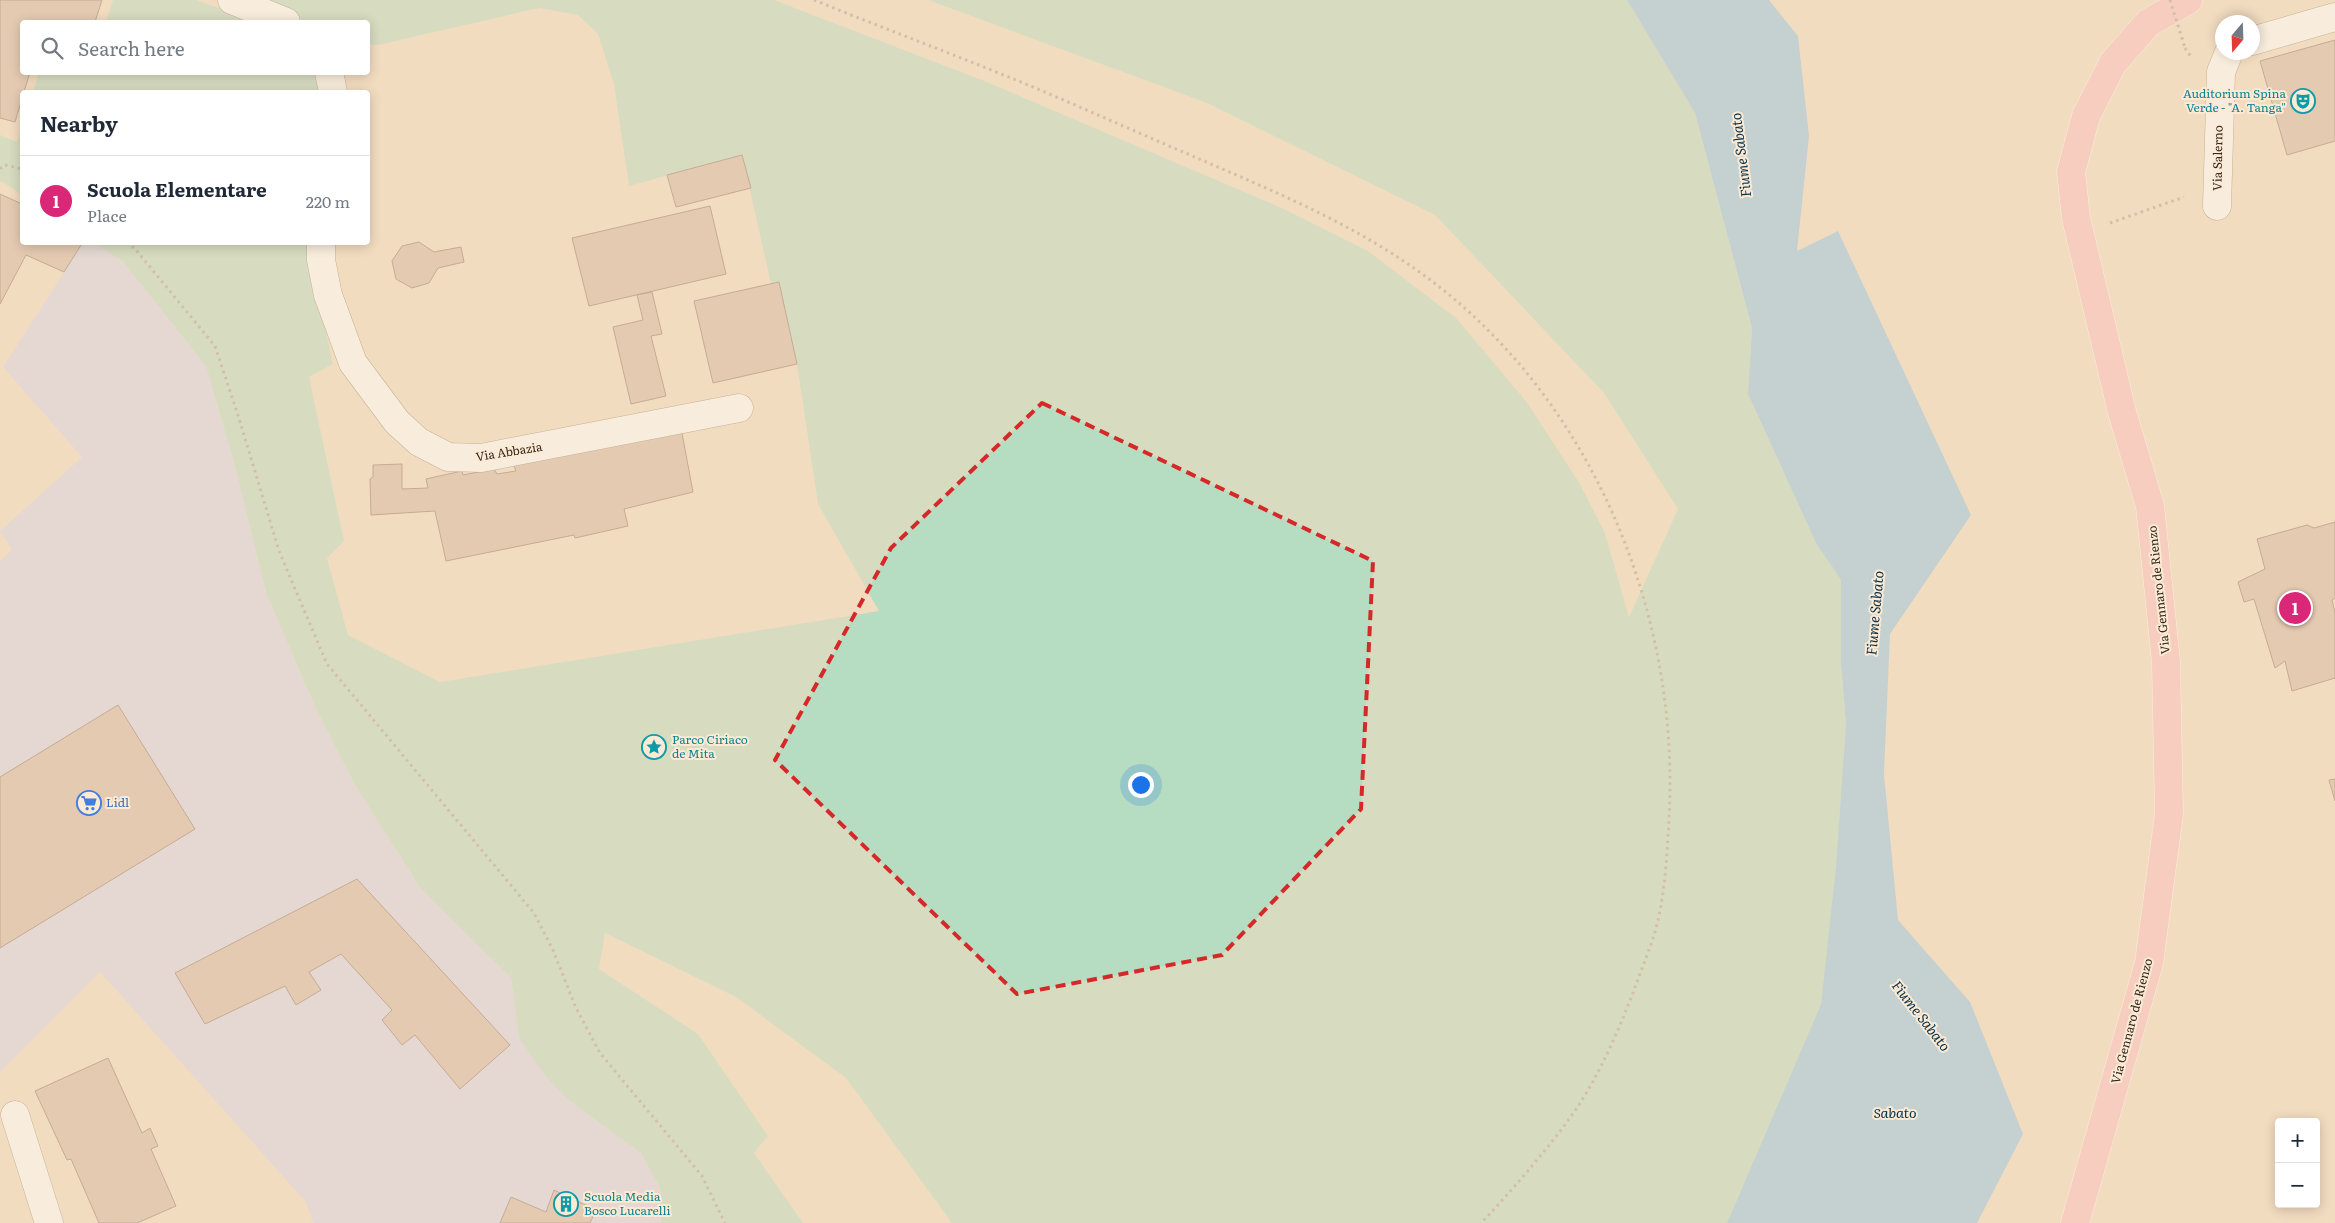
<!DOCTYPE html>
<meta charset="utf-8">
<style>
body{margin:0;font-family:Literata,serif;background:#f2f2f3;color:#1f2937}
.controls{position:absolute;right:15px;bottom:15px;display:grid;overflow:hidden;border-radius:5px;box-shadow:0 2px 12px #0003}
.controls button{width:45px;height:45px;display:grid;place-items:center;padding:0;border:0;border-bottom:1px solid #e0e1e3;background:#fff;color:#1f2937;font:25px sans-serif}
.compass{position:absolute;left:2215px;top:15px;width:45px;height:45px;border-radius:50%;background:#fff;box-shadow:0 2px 12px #0003;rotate:199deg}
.you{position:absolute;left:1140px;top:784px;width:18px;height:18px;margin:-12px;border:4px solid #fff;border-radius:50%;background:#1a73e8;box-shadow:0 0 0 8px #1a73e833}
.badge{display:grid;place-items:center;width:32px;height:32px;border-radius:50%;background:#db2777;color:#fff;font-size:16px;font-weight:700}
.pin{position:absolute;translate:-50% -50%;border:2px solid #fff;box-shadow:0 1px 5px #0006}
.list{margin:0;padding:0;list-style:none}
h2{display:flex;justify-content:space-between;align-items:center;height:65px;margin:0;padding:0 20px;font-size:21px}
h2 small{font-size:16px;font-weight:400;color:#747a83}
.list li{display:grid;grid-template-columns:32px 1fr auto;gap:15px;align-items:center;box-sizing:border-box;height:90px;padding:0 20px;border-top:1px solid #e0e1e3}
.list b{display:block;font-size:19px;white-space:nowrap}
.list p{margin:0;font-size:16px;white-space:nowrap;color:#747a83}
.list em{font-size:16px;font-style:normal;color:#747a83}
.icon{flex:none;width:28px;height:28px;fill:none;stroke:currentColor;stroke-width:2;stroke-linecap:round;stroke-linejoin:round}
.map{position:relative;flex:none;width:2335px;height:1223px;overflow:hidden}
.search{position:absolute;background:#fff;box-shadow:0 2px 12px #0003;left:20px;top:20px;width:350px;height:55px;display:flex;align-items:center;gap:12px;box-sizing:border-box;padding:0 18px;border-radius:5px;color:#747a83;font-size:19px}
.panel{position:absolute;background:#fff;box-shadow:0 2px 12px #0003;left:20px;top:90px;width:350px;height:155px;border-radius:5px}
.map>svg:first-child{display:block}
.commercial{fill:#d6d3e9}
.green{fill:#b6dcc1}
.water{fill:#8ec2e7}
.building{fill:#d5b4a3;stroke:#8d6f60}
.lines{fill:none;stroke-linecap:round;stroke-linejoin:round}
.minor-casing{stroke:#917d63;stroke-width:29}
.major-casing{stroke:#fff;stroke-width:29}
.path{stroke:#ac9b85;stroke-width:3;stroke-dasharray:2.5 4;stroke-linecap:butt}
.minor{stroke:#fff;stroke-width:28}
.major{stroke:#fdbabf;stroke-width:28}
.path-bridge{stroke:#ac9b85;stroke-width:3;stroke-dasharray:2.5 4;stroke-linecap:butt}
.marked{fill:none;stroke:#d62828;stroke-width:4;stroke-dasharray:10 6;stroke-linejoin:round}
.labels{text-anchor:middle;stroke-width:4;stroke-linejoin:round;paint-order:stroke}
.culture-label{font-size:12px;fill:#0d838f;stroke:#fcead4;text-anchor:start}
.street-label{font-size:12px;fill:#332a20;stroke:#fcead4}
.shop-label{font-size:12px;fill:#366cbe;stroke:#fcead4;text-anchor:start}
.water-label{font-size:14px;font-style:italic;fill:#06324b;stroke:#fcead4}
</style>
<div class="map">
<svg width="2335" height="1223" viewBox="0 0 2335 1223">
<rect width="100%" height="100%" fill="#f2dcc0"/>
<!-- commercial -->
<path class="commercial" d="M83,243H94L123,262L206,366L236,470L266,593L316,709L355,785L421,889L511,978L519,1038L570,1101L641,1153L660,1188L661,1223H313L306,1202L100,972L0,1072V561L12,550L0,531L82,457L3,367Z"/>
<!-- green -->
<path class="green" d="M113,0H196L259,22H106Z
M260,0H774L987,82L1284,209L1368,251L1456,318L1526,401L1580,484L1605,533L1629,617L1678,509L1604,393L1435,215L1207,103L928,0H1627L1695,113L1752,328L1748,394L1816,543L1841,580V663L1846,724L1840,834L1821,1004L1727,1223H952L846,1078L736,997L605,933L599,969L698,1034L768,1136L754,1153L803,1223H661L660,1188L641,1153L570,1101L547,1078L519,1038L511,978L421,889L355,785L316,709L266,593L236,470L206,366L123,262L94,243H312L316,287L333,364L309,377L344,541L327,558L348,635L440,682L879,611L818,504L797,364L779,283L771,284L742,155L629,186L614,84L598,34L578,15L539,8L378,45L368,44V22H307Z
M39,72H85L91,75L92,72L320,73L326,92H33Z
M22,125V195L1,181L0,183V135L17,142Z"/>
<!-- water -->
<path class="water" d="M1627,0H1769L1798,36L1809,136L1797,251L1838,231L1971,515L1890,634L1884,774L1898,920L1970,1002L2023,1134L1977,1223H1727L1821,1004L1836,867L1846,724L1841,663V580L1816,543L1748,394L1752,328L1695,113Z"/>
<!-- building -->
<path class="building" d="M0,0H102L95,22H22V72H30L15,122L0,118Z
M2335,40V141L2287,155L2260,61Z
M742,155L751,188L676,207L667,175Z
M0,194L22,204V242H83L64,272L26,255L0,304Z
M710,206L726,274L589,306L572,238Z
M419,242L434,252L461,247L464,262L438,268L429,283L412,288L396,279L392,261L402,246Z
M779,282L797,364L713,383L694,301Z
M652,292L662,334L651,336L666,396L631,404L613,327L643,320L637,295Z
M681,428L693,492L624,509L628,526L575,538L574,535L446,561L435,511L371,515L370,479L373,477V465L402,464V489L428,488L426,479L462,471L463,475L494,469L497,474L516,471L512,461Z
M2335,522V598L2332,600L2335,613V678L2292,691L2285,661L2275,668L2254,599L2244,602L2238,582L2265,569L2257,539L2307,525L2314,528Z
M118,705L195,829L0,948V777Z
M2335,779V801L2329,780Z
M357,879L510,1045L460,1089L415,1035L402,1045L382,1020L392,1010L341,954L309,972L321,990L296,1005L285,986L205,1024L175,973Z
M108,1058L142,1133L150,1128L158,1146L151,1149L176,1206L137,1223H99L71,1159L67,1160L35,1091Z
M554,1190L596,1210L590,1223H500L511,1197L546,1212Z"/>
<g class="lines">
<defs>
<path id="minor" d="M232,0L286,22
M2252,41L2335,17
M329,72L333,92
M2217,206L2221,72L2229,52
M321,242V260L328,295L353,363L397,422L419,442L448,457L481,458L739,408
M15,1115L49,1223"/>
<path id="major" d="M2075,1223L2149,963L2169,814L2166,662L2150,506L2122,412L2076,218L2071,172L2086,116L2113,63L2148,23L2188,0"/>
</defs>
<!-- minor casing -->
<use href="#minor" class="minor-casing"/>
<!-- major casing -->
<use href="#major" class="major-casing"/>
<!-- path -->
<path class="path" d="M814,0C880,27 945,51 1011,78C1070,102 1129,129 1188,154C1263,187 1339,217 1408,264C1586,384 1681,607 1669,819C1667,856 1665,896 1655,932C1651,946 1645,960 1640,974C1620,1028 1597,1084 1561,1130C1536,1162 1509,1194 1481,1223
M2185,48L2192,58
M0,169L5,165L22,169
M2110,223L2184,197
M127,242L136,250L215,346L238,415L279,551L327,664L534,913L553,950L576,1008L600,1053L702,1176L725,1223"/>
<!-- minor -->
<use href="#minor" class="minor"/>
<!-- major -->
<use href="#major" class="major"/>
<!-- path-bridge -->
<path class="path-bridge" d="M2170,0L2185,48"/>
</g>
<!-- marked area -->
<path d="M0 0H2335V1223H0ZM1042,403L1373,561L1361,809L1222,955L1017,994L775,760L891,548Z" fill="#f2dcc0" fill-opacity=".55" fill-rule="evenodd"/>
<path class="marked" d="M1042,403L1373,561L1361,809L1222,955L1017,994L775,760L891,548Z"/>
<!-- icons -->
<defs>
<symbol id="theatre-ring" viewBox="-11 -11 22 22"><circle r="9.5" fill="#fcead4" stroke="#0f9aa8" stroke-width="1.5"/><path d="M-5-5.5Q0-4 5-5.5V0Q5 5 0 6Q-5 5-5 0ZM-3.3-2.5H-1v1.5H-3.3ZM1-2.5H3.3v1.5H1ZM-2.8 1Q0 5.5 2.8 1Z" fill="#0f9aa8"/></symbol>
<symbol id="sight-ring" viewBox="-11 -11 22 22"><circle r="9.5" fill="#fcead4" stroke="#0f9aa8" stroke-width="1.5"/><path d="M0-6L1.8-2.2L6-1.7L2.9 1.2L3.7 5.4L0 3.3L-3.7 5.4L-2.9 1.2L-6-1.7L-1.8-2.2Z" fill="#0f9aa8"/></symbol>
<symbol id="supermarket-ring" viewBox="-11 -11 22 22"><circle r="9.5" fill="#fcead4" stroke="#3f7fe0" stroke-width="1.5"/><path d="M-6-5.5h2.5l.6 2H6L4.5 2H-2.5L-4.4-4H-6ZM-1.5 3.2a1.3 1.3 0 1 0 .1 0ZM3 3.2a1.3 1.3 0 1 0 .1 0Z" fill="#3f7fe0"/></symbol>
<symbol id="building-ring" viewBox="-11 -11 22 22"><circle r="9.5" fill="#fcead4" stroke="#0f9aa8" stroke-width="1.5"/><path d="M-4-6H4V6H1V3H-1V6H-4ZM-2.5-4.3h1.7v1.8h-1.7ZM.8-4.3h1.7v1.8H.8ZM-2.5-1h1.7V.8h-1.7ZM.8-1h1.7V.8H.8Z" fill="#0f9aa8"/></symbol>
</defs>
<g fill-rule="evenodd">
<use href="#theatre-ring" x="2289" y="87" width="28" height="28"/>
<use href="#sight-ring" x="640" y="733" width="28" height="28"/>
<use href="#supermarket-ring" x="75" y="789" width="28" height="28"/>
<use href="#building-ring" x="552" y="1190" width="28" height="28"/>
</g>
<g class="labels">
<!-- culture labels -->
<g class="culture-label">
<text x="2286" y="98" text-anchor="end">Auditorium Spina<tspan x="2286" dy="14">Verde - "A. Tanga"</tspan></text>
<text x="672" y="744">Parco Ciriaco<tspan x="672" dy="14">de Mita</tspan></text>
<text x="584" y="1201">Scuola Media<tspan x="584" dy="14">Bosco Lucarelli</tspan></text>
</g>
<!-- street labels -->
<g class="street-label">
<text transform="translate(2218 158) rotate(-89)" y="4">Via Salerno</text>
<text transform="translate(509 452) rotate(-9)" y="4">Via Abbazia</text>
<text transform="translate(2159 590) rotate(-96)" y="4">Via Gennaro de Rienzo</text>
<text transform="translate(2132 1021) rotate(-75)" y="4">Via Gennaro de Rienzo</text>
</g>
<!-- shop labels -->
<g class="shop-label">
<text x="106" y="807">Lidl</text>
</g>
<!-- water labels -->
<g class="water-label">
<text transform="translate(1741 155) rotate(-97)" y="5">Fiume Sabato</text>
<text transform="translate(1875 613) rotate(-85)" y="5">Fiume Sabato</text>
<text transform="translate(1921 1016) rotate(52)" y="5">Fiume Sabato</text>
<text x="1895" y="1118">Sabato</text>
</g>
</g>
</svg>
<div class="controls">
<button>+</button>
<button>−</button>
</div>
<svg class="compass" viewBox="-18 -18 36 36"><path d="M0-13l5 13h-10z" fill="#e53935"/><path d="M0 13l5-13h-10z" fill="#747a83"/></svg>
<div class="you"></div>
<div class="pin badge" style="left:2295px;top:608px">1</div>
<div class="search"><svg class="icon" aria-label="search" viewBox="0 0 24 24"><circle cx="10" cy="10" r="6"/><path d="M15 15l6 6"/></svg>Search here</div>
<section class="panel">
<h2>Nearby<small></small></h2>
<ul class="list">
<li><span class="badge">1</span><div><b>Scuola Elementare</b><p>Place</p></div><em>220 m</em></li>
</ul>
</section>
</div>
